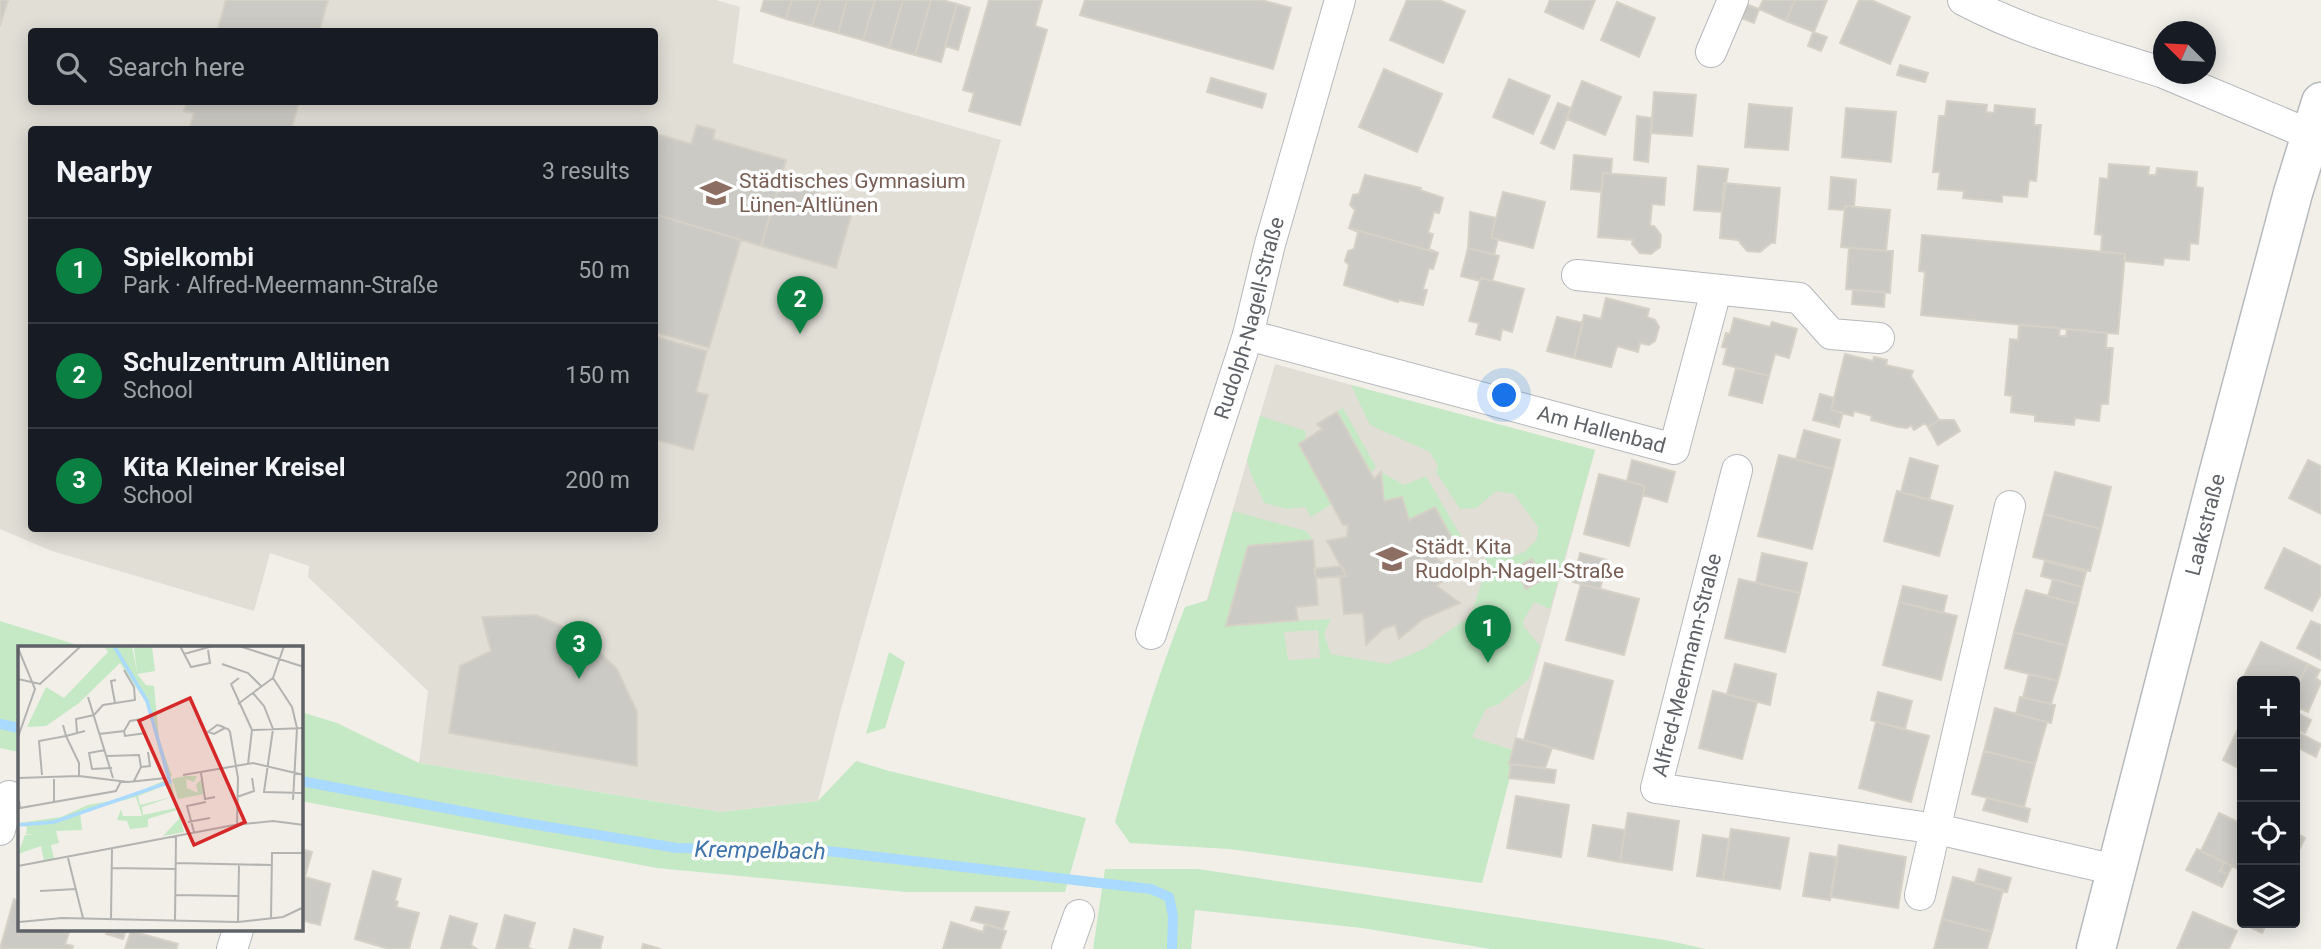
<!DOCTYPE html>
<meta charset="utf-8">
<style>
body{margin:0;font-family:Roboto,sans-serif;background:#20242c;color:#f1f3f6}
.controls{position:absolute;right:21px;bottom:21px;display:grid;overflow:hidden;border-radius:7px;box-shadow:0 4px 18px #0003}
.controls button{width:63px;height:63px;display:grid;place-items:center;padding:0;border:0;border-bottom:2px solid #363941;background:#171b24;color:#f1f3f6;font:35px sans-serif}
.compass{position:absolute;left:2153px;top:21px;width:63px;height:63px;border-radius:50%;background:#171b24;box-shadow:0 4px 18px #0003;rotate:294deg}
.you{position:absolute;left:1505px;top:396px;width:24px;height:24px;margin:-18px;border:5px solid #fff;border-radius:50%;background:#1a73e8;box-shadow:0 0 0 10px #1a73e833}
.badge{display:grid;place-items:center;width:46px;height:46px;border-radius:50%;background:#0b8043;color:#fff;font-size:23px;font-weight:700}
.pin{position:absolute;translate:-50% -58px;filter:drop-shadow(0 2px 4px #0008)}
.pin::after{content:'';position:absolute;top:37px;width:24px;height:21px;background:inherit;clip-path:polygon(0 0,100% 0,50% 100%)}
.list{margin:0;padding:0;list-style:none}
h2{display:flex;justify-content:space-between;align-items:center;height:91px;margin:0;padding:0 28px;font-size:30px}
h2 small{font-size:23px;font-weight:400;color:#9ea1a6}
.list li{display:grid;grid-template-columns:46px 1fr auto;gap:21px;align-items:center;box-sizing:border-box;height:105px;padding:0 28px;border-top:2px solid #363941}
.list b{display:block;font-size:26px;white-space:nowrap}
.list p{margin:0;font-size:23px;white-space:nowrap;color:#9ea1a6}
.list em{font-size:23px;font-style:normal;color:#9ea1a6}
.icon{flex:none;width:38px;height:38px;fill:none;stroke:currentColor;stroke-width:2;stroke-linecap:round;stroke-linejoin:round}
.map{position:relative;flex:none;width:2321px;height:949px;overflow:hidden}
.search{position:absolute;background:#171b24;box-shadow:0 4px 18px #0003;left:28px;top:28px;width:630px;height:77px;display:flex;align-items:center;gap:18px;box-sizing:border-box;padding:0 24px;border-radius:7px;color:#9ea1a6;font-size:26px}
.panel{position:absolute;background:#171b24;box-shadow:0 4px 18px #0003;left:28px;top:126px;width:630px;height:406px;border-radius:7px}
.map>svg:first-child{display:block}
.education{fill:#e1ded6;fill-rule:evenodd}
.green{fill:#c5e8c5;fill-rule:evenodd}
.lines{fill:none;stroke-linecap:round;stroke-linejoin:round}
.stream{stroke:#aadaff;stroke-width:10}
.building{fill:#cccac5;stroke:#d6d1c6;stroke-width:2}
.street-casing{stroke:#b5b8bc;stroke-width:32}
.secondary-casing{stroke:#b6babf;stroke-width:41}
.street{stroke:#fff;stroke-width:30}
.secondary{stroke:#fff;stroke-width:38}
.labels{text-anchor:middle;stroke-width:7;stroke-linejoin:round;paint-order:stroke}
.education-label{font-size:21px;fill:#785e54;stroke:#fff;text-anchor:start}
.street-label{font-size:21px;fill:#5f6368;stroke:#fff}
.water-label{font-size:23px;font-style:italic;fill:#4174aa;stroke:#fff}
.inset-river{fill:none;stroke:#aadaff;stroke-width:3.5}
.inset-road{fill:none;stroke:#b3b3b1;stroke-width:2}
.view{fill:#d62828;fill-opacity:0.15;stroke:#d62828;stroke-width:3.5}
.inset-edge{fill:none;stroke:#5f6368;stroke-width:3.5}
</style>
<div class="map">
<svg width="2321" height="949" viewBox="0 0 2321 949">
<rect width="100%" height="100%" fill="#f1efe8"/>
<!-- education -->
<path class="education" d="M0,0H716L740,7L733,63L1001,140L841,709L818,801L721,812L419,763L428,691L308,577L309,566L270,553L254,611L52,551L0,529ZM32,32H654V102H32ZM32,130H654V528H32Z
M1275,364L1501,426L1595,450L1513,750L1192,651Z"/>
<!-- green -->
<path class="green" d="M1351,385L1595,450L1550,609L1534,602L1523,621L1524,627L1540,646L1529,679L1499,704L1486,709L1472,737L1513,750L1514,762L1482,883L1229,849L1130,843L1115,822C1135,749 1157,678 1185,607L1208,600L1233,511L1306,531L1313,540L1248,546L1226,626L1331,619L1324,634L1331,654L1388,664L1424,649L1470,616L1484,577L1486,553L1494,547L1509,558L1524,552L1537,539L1538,527L1514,494L1496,491L1476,508L1460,509L1436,472L1438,466L1430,452L1370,425ZM1318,630L1320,658L1288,660L1284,632Z
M1343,408L1376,467L1371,472L1337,412Z
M1260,416L1306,431L1305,440L1299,444L1332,504L1311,517L1305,507L1287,509L1264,503L1251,474L1247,460Z
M1381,472L1404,485L1426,476L1466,545L1460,551L1450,545L1454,542L1409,520L1402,497L1384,501Z
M0,621L87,648H19V752L0,748Z
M889,652L905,662L885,728L866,734Z
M301,712L337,723L419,763L721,812L818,801L856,761L889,771L1086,818L1065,892H906L657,868L301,801Z
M1105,869H1198L1665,940L1706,949H1491L1362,928L1195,910L1191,949H1093Z"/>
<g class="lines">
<!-- stream -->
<path class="stream" d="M0,724L19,728
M301,781L519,822L677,848L819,850L1151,889L1169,897L1173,916L1172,949"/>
</g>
<!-- building -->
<path class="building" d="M0,0H8L0,26Z
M226,0H328L319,32H217Z
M764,0H792L786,19L761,11Z
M792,0H820L812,26L786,19Z
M820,0H847L838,33L812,26Z
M847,0H875L863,40L838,33Z
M875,0H903L889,48L863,40Z
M903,0H931L915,55L889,48Z
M931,0H942L957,4L941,62L915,55Z
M989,0H1042L1035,26L1047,30L1020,125L969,111L974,93L963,90Z
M1085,0H1261L1291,8L1273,69L1080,15Z
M1407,0H1439L1465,11L1443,63L1390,40Z
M1550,0H1595L1583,29L1545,12Z
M1763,0H1795L1786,21L1759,9Z
M1795,0H1827L1814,32L1786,21Z
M1859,0H1871L1910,17L1890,64L1840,43Z
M1617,2L1655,18L1639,57L1601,40Z
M957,4L970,8L958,50L945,46Z
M1746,4L1759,9L1754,23L1741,18Z
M1813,32L1827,37L1821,51L1808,46Z
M1900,65L1928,73L1925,82L1897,75Z
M1384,69L1442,94L1417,152L1359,127Z
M1211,78L1266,94L1262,108L1207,92Z
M1509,79L1550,96L1533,134L1493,117Z
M1582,81L1621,97L1605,135L1567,119Z
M1654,92L1696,95L1692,136L1651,133Z
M1947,101L1987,105L1986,112L1994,113L1995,105L2035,109L2034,125H2041L2036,181L2029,180L2027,197L2002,195V202L1963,198L1964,191L1938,189L1940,172H1933L1939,116H1945Z
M187,102H299L291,130H189L194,113L184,111Z
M1558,103L1571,108L1554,149L1541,143Z
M1749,104L1792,108L1788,150L1745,147Z
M1846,108L1896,112L1891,162L1842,157Z
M1637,116L1652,118L1648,162L1634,160Z
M697,125L715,130L713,139L786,160L761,246L654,214V133L691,144Z
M1574,155L1612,159L1611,173H1603L1601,192L1571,189Z
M2109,164L2149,167L2148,175H2156L2157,168L2197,172L2196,187L2203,188L2198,244L2190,243L2189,260L2164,258L2163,265L2125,261V254L2101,252L2102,235L2095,234L2100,178L2108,179Z
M1698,166L1728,169L1722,212L1694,210Z
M783,172L821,183L815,205L851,216L836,268L761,246Z
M1603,173L1666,178L1664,205L1652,204L1650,226H1654L1661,235L1660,247L1651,254L1640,253L1632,244L1633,240L1598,237Z
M1365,175L1421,188L1420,190L1443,198L1439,213L1434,212L1428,233L1433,234L1429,249L1438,253L1349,228L1355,210L1350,205L1353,195L1359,194Z
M1831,177L1856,180L1854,207L1845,206L1844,210L1829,209Z
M1724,183L1780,188L1775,243H1771L1760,252L1747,251L1738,240L1720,238Z
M1503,192L1545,202L1533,248L1491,238Z
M1845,206L1890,210L1886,251L1841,247Z
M1470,212L1496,218L1491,238L1498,239L1494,255L1468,248Z
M654,214L741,240L709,348L654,332Z
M1349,228L1438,253L1433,269L1429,268L1423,289L1427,290L1423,305L1399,300L1398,302L1344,285L1349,265L1345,261L1348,251L1354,249L1358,232Z
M1922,235L2125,254L2118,334L1921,315L1925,272L1919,271Z
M1468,248L1499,256L1492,281L1481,278L1480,281L1461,276Z
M1849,248L1893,251L1890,293L1846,289Z
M1481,278L1524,289L1512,332L1502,329L1500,340L1476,334L1479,323L1469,321Z
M1853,290L1885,292L1884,307L1852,304Z
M1606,298L1649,309L1647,317L1655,320L1659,327L1655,341L1649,345L1640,343L1638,352L1617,346L1611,367L1574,358L1584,315L1601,319Z
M1557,317L1583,323L1574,358L1547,351Z
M1734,318L1770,327L1772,322L1797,329L1789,358L1775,354L1769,376L1723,364L1727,348L1722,347L1726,333L1730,334Z
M2019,325L2060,328L2059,336H2066L2067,329L2107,333L2106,348H2113L2108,404H2101L2099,421L2075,418L2074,425L2035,421V415L2011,412L2012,396L2005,395L2010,339L2018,340Z
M654,336L707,351L696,392L708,395L693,450L654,439Z
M1845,354L1873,361L1874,357L1887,360L1886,365L1913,371L1911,376L1939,420L1928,427L1925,423L1914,430L1911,425L1907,428L1898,427L1871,420L1872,416L1854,411L1853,416L1831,410Z
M1736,368L1769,376L1762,403L1729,395Z
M1820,394L1834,398L1831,410L1843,413L1839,427L1813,420Z
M1337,412L1374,479L1381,472L1384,501L1402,497L1409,520L1435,507L1454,542L1435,556L1451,574L1437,586L1460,603L1423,619L1399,639L1395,625L1383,629L1366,645L1363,613L1344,614L1340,577L1346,576L1327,541L1347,537L1348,525H1343L1299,444L1322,429L1317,424Z
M1939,420H1954L1960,431L1938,445L1928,427Z
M1804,430L1840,440L1833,469L1796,459Z
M1779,455L1833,469L1812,549L1758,536Z
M1910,458L1938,466L1929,500L1901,492Z
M1632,460L1675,472L1667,502L1643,495L1645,486L1627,481Z
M2308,460L2321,466V514L2289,498Z
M2055,472L2111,487L2101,529L2044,514Z
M1599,474L1645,486L1629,546L1584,534Z
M1897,491L1953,506L1939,556L1884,541Z
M2044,514L2101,529L2090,571L2033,557Z
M1313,540L1318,605L1296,607L1298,620L1226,626L1248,546Z
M2284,548L2321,566V594L2312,611L2265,588Z
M1580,553L1607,560L1600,589L1573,582Z
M1762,553L1807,563L1800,593L1756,583Z
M1532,559L1543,579L1526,589L1515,569Z
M2045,561L2086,572L2082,587L2041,576Z
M1342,566L1346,576L1316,578L1314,569Z
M1739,579L1800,593L1785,652L1725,638Z
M2053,579L2082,587L2078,604L2048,596Z
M1581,584L1639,599L1624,655L1566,640Z
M1903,586L1947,596L1943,613L1899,602Z
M2026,590L2078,604L2067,646L2014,632Z
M1899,602L1957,616L1941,680L1883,665Z
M536,615L581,634L617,669L637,712V766L449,733L460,666L491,651L482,617Z
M2311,621L2321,625V660L2297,648Z
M2014,632L2067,646L2058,681L2005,668Z
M2261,642L2308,664L2295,690V681L2242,680Z
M1545,663L1613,681L1593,759L1524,740Z
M1735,664L1776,674L1770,705L1727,694Z
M2308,664L2320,670L2316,678L2321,682L2308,712L2295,706V690Z
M2029,674L2058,681L2051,704L2023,697Z
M1713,691L1757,702L1742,759L1699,748Z
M1878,692L1912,701L1905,729L1871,720Z
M2020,697L2055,705L2051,723L2016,714Z
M1995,708L2047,722L2035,764L1984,751Z
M2295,712L2311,720L2305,733L2295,728Z
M1876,722L1929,736L1911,802L1859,788Z
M2241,723H2242V770L2223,760Z
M2299,733L2321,744L2316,757L2295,746Z
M1516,738L1552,748L1545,768L1509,764Z
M1984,751L2035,764L2024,807L1972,794Z
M1511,764L1556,770L1554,783L1509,778Z
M1516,796L1569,805L1561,857L1507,848Z
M1987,798L2030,809L2027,822L1983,810Z
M1628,813L1679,821L1672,870L1620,862Z
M2219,813L2242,824V871L2201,851Z
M1593,825L1625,830L1620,862L1588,856Z
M1731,829L1789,838L1780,889L1723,880Z
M2295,833L2305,838L2298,852L2295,850Z
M1703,835L1729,839L1723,880L1697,876Z
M1839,845L1906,857L1898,908L1831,897Z
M301,849L312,852L305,877L330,884L320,925L301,920Z
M2197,849L2224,862L2220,871L2228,874L2222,887L2186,870Z
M1810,853L1837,857L1830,900L1803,896Z
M2224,862L2232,866L2228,874L2220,871Z
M1979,869L2011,878L2007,892L1975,883Z
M373,871L401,879L395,900L398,902L396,907L419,913L409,949H389L355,939Z
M1953,877L2003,890L1992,932L1942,919Z
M14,899L19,903V930H70L65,944L73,946L72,949H0Z
M976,907L1009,912L1003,929L971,920Z
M2193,912L2237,931L2229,949H2177Z
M2242,914V923H2267L2262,933L2239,922Z
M505,915L535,923L528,948L532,949H496Z
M450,916L477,924L471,945L477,949H441Z
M1942,919L1992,932L1987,949H1934Z
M951,922L983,932L985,924L1006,931L1000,949H943Z
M574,929L603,937L600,949H569Z
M108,930H126L123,939L106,934Z
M131,931L178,944L176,949H125Z
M643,944L661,949H642Z"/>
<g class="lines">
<defs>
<g id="street">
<path d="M1963,0C2027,34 2096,51 2164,73"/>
<path d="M1711,52L1733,0"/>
<path d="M2166,74L2311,135"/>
<path d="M1577,275L1799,298L1831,334L1879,338"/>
<path id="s1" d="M1248,335L1674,449L1716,291"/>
<path d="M1737,470L1656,788L1937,829L2116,870"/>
<path id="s2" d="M1151,634L1248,335L1270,244L1340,0"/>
<path d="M0,830L9,796"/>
<path d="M1920,895L2010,506"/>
<path d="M232,949L238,930"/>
<path d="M1067,949L1079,915"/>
</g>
<g id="secondary">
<path id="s3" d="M2096,949L2218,475L2293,193L2321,102"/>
</g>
</defs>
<!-- street casing -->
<use href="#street" class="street-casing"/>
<!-- secondary casing -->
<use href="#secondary" class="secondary-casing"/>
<!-- street -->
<use href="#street" class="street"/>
<!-- secondary -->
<use href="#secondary" class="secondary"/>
</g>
<!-- icons -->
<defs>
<symbol id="school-bare" viewBox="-9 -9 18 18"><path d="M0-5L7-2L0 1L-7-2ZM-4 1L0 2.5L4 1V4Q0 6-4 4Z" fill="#8d6e63" stroke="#fff" stroke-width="2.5" paint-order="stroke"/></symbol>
</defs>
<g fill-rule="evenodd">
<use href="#school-bare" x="694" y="171" width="44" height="44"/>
<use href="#school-bare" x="1370" y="537" width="44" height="44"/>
</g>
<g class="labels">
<!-- education labels -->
<g class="education-label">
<text x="739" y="188">Städtisches Gymnasium<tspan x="739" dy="24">Lünen-Altlünen</tspan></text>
<text x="1415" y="554">Städt. Kita<tspan x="1415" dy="24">Rudolph-Nagell-Straße</tspan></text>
</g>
<!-- street labels -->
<g class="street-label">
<text dy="7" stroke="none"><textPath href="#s2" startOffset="331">Rudolph-Nagell-Straße</textPath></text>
<text dy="7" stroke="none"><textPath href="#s1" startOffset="366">Am Hallenbad</textPath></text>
<text dy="7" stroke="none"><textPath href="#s3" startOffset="438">Laakstraße</textPath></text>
<text transform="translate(1687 665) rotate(-76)" y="7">Alfred-Meermann-Straße</text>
</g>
<!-- water labels -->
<g class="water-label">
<text transform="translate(760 850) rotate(1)" y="8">Krempelbach</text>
</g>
</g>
<!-- overview -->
<g transform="translate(18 646)">
<rect width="285" height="285" fill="#f1efe8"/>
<path d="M86,0H114L119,26L116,2L134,0L137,25L119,28L128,39L136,40L141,93L154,130L149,131L146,122L128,56L102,17L61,57L28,80L9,81L28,41L46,52L90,6ZM167,130H179L176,136L168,133L169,142L180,147L178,138L183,134L186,148L160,153L154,133ZM152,132L166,186L145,190L161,173L159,164L130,173V181L112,183L109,175L99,174L103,163L105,170H124L118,151L62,166L64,184L38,185L41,197L33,199L36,213L26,215L23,200L0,208L7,189L17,188H8L9,181L0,177L43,171L70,159L104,153ZM151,138L158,162L125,169L124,161L154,151L122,159L120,150Z" fill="#c5e8c5" fill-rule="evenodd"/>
<path class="inset-river" d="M0,179L36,176L152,136L129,55L96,0"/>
<path class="inset-road" d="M162,0L173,21L192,17L190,4M221,0L286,21M0,2L17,43L0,91M166,8L195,0M204,18L230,27L243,40M221,32L213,38L234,84L230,118M255,32L274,61L279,82L275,154M0,33L22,38L63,0M235,47L246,60L255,83L246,146L286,147M70,51L95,132M97,57L93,35L98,34M220,58L255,32L266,0M207,82L196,88L190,86L199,79L203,80L207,82L210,83L212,86L220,132L219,179M235,84L286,82M106,85L107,90L128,87M59,86L58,73L76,69L85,59L117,54L116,41L106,24M81,88L106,85L112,75L129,72M87,104L71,107L74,123L94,122M89,110L121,109L123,121L116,135M123,121L132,120L130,106M183,127L187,153L197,151M24,129L21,95L48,90L45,79M165,129L235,117L286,129M61,130V117L48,90L67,85M0,132L61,130L110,136L148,132M219,151L236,145L234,132M1,155L2,162L98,145L103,135M36,157V133M170,176L192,172M176,186L169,160L188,156M50,212L65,272M158,217L254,219M0,220L216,179L255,175L286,179M94,222L158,223M22,245L58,243M157,249L220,250M93,273L94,203M253,273L254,207H286M157,275L158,189M1,276L44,272L220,276L265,271L286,261M220,276L221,219"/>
<path class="view" d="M172,52L227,176L176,199L121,75Z"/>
<rect width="285" height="285" class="inset-edge"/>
</g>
</svg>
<div class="controls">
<button>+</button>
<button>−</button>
<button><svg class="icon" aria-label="locate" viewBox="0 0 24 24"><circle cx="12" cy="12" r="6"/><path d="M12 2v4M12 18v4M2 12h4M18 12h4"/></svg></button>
<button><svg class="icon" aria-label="layers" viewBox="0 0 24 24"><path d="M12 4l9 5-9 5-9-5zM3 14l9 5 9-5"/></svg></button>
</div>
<svg class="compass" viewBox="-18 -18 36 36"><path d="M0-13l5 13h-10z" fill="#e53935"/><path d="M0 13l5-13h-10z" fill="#9ea1a6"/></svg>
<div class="you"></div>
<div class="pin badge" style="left:1488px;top:663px">1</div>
<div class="pin badge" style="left:800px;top:334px">2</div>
<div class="pin badge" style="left:579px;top:679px">3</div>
<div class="search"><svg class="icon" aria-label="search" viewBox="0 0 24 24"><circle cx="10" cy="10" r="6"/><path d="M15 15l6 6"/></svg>Search here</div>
<section class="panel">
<h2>Nearby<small>3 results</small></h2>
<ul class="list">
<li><span class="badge">1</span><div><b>Spielkombi</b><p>Park · Alfred-Meermann-Straße</p></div><em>50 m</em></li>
<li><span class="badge">2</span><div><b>Schulzentrum Altlünen</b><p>School</p></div><em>150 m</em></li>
<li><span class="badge">3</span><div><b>Kita Kleiner Kreisel</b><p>School</p></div><em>200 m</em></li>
</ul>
</section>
</div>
